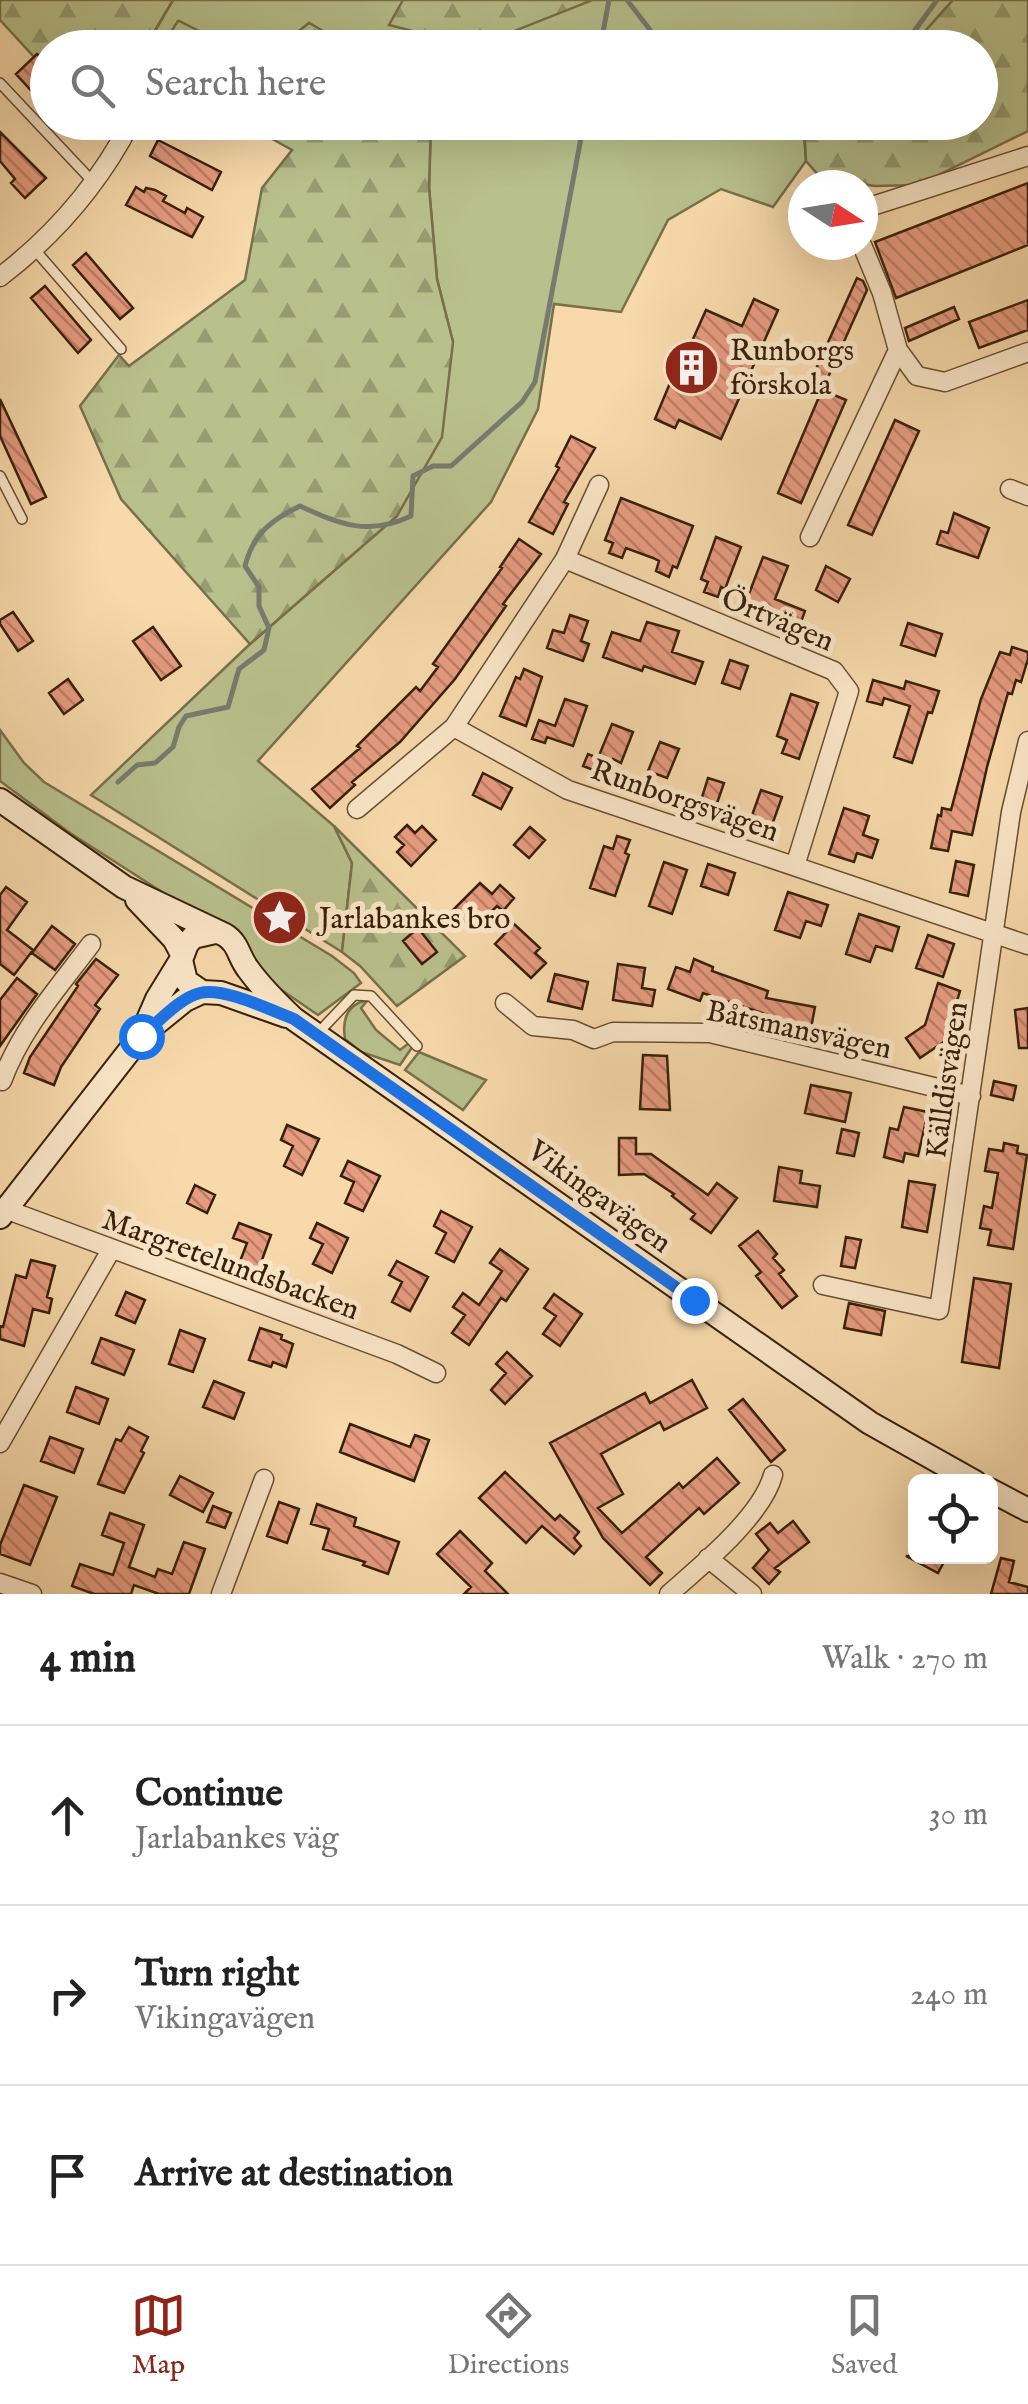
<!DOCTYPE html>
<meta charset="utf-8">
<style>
body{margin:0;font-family:"IM FELL English",serif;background:#f2f2f2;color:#222}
.controls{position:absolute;right:30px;bottom:30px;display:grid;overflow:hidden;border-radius:15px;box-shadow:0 10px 40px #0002}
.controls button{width:90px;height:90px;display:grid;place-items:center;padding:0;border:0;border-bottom:2px solid #e0e0e0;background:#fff;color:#222;font:50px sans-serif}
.compass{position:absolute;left:788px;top:170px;width:90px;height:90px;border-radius:50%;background:#fff;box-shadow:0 10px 40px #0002;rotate:102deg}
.stop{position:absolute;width:30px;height:30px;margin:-22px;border:8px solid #1a73e8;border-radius:50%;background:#fff}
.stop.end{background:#1a73e8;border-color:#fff;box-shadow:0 2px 10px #0008}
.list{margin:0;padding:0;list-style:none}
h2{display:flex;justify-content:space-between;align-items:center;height:130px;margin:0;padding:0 40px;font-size:42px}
h2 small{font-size:32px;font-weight:400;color:#767676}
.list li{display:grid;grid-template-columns:65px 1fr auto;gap:30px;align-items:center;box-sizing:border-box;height:180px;padding:0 40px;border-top:2px solid #e0e0e0}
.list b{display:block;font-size:38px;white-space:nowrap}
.list p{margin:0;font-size:32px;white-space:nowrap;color:#767676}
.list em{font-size:32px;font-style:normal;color:#767676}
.icon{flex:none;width:55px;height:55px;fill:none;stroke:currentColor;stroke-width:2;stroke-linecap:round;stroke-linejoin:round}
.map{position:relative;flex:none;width:1028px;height:1594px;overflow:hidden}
.search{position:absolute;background:#fff;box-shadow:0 10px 40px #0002;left:30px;right:30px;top:30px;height:110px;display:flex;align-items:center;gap:25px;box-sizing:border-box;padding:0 35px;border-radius:55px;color:#767676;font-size:38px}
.sheet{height:670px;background:#fff}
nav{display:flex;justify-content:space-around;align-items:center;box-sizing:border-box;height:140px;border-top:2px solid #e0e0e0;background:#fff;font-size:28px;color:#767676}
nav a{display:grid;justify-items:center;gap:5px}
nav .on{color:#8f2418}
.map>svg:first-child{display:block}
.green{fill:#b8c08c;stroke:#78704a;stroke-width:2.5}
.forest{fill:url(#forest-firs);stroke:#78704a;stroke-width:2.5}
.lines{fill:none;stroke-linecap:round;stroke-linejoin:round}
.stream{stroke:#777b6f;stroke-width:5}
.building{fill:url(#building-back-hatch);stroke:#372008;stroke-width:2.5}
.lane-casing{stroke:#674e31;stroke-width:12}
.street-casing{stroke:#674e31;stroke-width:21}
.secondary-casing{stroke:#372008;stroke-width:26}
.lane{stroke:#fae6c8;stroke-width:9}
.street{stroke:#fae6c8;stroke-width:18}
.secondary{stroke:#fae6c8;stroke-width:22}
.route{stroke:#1a73e8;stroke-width:12}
.labels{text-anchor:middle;stroke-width:10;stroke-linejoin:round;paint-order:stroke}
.poi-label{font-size:30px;fill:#372008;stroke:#fae6c8;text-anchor:start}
.street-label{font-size:30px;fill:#372008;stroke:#fae6c8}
</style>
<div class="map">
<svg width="1028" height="1594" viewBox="0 0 1028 1594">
<defs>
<pattern id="forest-firs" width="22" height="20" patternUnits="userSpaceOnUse" patternTransform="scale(2.5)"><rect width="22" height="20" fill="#b8c08c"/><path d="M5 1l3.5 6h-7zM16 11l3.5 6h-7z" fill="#969c70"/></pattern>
<pattern id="building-back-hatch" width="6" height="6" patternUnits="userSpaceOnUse" patternTransform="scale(2.5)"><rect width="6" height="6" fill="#e79b80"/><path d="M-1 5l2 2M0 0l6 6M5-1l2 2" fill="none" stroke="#bc7e67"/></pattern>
</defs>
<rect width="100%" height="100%" fill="#f7d9ab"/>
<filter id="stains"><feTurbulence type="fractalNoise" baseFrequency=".002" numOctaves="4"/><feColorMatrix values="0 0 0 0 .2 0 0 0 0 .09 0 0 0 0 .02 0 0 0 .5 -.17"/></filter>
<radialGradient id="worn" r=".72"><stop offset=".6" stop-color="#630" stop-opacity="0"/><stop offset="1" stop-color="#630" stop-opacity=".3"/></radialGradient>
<!-- green -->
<path class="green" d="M173,0H953L911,47L351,48L309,23L279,47L231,48L179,21L161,47L145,48Z
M431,123H803L806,161L773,207L721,189L668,220L621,312L554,304L538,409L491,502L258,761L334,826L352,863L342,952L91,795L250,644L397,516L453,342L437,279L429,187Z
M0,730L24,763L44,782L332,956L354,973L361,983L318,1015L261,976L173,899L70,833L0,781Z
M368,1000L361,1008L376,1030L400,1050L409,1043L413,1046L400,1065L361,1052L345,1039C342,1020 347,1004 368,1000Z
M419,1052L486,1080L463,1110L405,1070Z"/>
<!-- forest -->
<path class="forest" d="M0,0H173L145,47H65L59,43L48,48L35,58L0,20Z
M403,0H589L590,1L489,41L444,39L389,25Z
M953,0H1028V131L918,185L875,186L821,178L806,161L804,122H980V48L911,47Z
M178,21H179L231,47H161Z
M309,23L351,47H279Z
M244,123H431L429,187L437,279L453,342L442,437L397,516L250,644L121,499L80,406L119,355L129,366L245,280L262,188L292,150Z
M334,826L465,956L397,1006L360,966L342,952L352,863Z"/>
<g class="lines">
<!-- stream -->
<path class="stream" d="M627,0L664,48
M600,48L609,0
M902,48L937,0
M118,782L137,765L155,763L173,747L179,727L186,716L228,707L239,669L264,650L269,628L259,606V587L245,566C253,534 271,520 300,506C341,525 369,536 411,516L413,476L433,466H451L522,402L535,382L584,122"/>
</g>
<!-- building -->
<path class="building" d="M37,54L48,65V109L16,74Z
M0,132L46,178L25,198L11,183L15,179L0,161Z
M158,140L221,172L212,190L150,156Z
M1028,183V245L896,298L875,242Z
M136,187L144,192L146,188L155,190L166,196L163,201L185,213L187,208L203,217L192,237L126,205Z
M86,253L133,308L120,319L73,265Z
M857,278L863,281L867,290L825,384L812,378Z
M45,286L91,340L78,353L31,298Z
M754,299L778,310L721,439L679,420L675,428L655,419L685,347L689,348L706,310L742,326Z
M1028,300V330L979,348L969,322Z
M954,307L959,319L909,341L905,328Z
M822,390L846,400L801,503L778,493Z
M0,399L46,497L31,504L0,436Z
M895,420L919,431L872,535L848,525Z
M571,436L595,448L564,502L568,504L553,534L529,522L559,468L556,466Z
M621,498L693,526L677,568L673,566L669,577L656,571L659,561L653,558L626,548L622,558L609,553L613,543L605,540Z
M954,513L989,528L978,558L937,544L941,531L948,533Z
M716,537L741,547L725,589L721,587L718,597L704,592L708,582L701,579Z
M519,539L541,554L503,604L506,606L455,679L400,742L352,782L355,785L330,808L312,789L360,748L357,746L416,687L420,691L438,667L433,664L502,568L500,567Z
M763,557L788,566L775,599L805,611L798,630L751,612L754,601L747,599Z
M826,566L850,579L838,602L816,590Z
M13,612L33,641L18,651L0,624V620Z
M570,615L588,621L581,641L589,644L583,661L547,648L553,630L564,633Z
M647,622L679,631L672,652L703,662L695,684L644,666L642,671L603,657L612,632L640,641Z
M908,623L942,634L935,656L901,645Z
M153,627L181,666L161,680L133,641Z
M1012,647L1028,652V659L1021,682L1016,680L1012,694L1008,693L987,767L972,835L952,831L948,851L931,848L938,815L941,816L942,808L951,810L981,699L1000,652L1010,655Z
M730,660L748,666L740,689L722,683Z
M524,669L542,677L526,726L500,716L516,677L520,679Z
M68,679L83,700L64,714L49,693Z
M873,680L904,689L906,681L939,691L932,713L928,712L912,763L894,757L910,706L884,698L882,705L867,701Z
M791,694L818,703L799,759L782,753L787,740L777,736Z
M565,699L587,706L573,746L547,737L545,743L532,739L539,720L555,726Z
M612,724L633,732L621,763L613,759L606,775L583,766L588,754L598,758Z
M660,742L679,749L667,778L648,771Z
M483,773L512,788L501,809L473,795Z
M708,778L724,783L713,815L698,810Z
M761,790L782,797L771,828L750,821Z
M844,808L869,816L863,835L878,840L872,858L857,853L854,862L829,854Z
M407,825L415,833L422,826L436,840L411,866L397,852L404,845L395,837Z
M530,827L545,840L529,858L514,845Z
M617,836L630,840L625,853L629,855L615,896L590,888L604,846L613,849Z
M956,861L974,865L968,896L950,892Z
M664,862L687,870L672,914L649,906Z
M708,864L735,873L728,895L701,886Z
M480,883L492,894L500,885L514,898L503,911L497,906L473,930L453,910Z
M6,887L27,902L7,930L33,950L14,975L0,964V895Z
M788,892L828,905L821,926L806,921L800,938L775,930Z
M859,914L899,927L892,951L876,946L870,962L846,954Z
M514,924L540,948L535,953L546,963L531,978L495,944Z
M52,926L75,944L55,970L32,953Z
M418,928L437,952L422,964L403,941Z
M928,935L954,944L943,977L916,968Z
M96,959L118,975L95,1005L100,1009L61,1067L54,1085L24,1073L30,1057L78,986L76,984Z
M694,959L713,967L712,971L768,991L766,998L815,1007L810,1033L769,1026L771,1016L703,993L700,1001L668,989L676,967L690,972Z
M618,964L645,968L642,988L655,990L652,1006L613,1000Z
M555,974L588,982L582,1009L548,1001Z
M17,978L37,994L0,1046V1000Z
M938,983L960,991L946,1036L948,1039L920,1058L906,1038L925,1025Z
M1028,1008V1048H1019L1015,1010Z
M643,1055L667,1056L670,1110L640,1109Z
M994,1081L1016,1086L1013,1100L991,1095Z
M811,1085L851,1093L845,1122L805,1113Z
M904,1107L928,1112L918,1156L905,1153L903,1162L884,1157L890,1128L898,1130Z
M287,1125L319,1139L302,1175L284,1166L293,1146L281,1140Z
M842,1129L859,1133L854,1156L837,1153Z
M619,1138H636V1154H651L708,1195L717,1183L737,1198L711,1233L691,1219L695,1214L672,1196L674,1194L644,1174L619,1175Z
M1004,1143L1018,1146L1017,1153L1027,1155L1013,1249L988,1245L991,1230L980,1228L984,1206L992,1208L998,1173L985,1171L989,1149L1003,1151Z
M348,1161L380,1176L363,1211L345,1203L354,1182L341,1176Z
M779,1167L802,1171L800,1183L820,1186L817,1207L774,1201Z
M909,1181L935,1185L927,1232L902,1227Z
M195,1185L215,1195L207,1213L187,1203Z
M441,1211L472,1227L454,1262L436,1253L446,1233L434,1226Z
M239,1223L271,1235L258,1271L239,1264L247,1243L233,1238Z
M317,1223L348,1238L332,1273L313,1264L323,1244L310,1238Z
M758,1231L777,1254L773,1258L784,1270L779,1274L797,1296L782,1308L756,1276L761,1272L739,1246Z
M846,1237L861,1240L855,1268L841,1266Z
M500,1249L528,1269L506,1301L501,1298L469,1345L452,1333L465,1315L453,1307L463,1293L479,1305L502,1271L490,1263Z
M31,1260L55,1266L47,1297L52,1299L49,1313L33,1309L24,1346L0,1339V1326L3,1327L16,1275L26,1278Z
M397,1261L428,1277L410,1311L392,1302L402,1282L389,1275Z
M974,1278L1011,1284L999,1368L962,1362Z
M126,1292L145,1300L135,1323L116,1315Z
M554,1294L582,1314L560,1346L543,1334L556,1316L544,1308Z
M849,1303L885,1311L881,1335L844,1328Z
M260,1328L282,1335L281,1339L293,1344L286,1367L273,1362L271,1367L249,1360Z
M180,1330L205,1339L193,1372L169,1364Z
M101,1338L134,1350L124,1375L92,1363Z
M507,1352L532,1376L505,1404L491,1390L506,1373L496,1364Z
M692,1380L707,1408L664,1430L660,1422L601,1454L623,1494L598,1508L622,1533L679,1483L683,1488L717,1458L739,1483L704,1514L699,1508L646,1557L662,1573L650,1585L603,1538L550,1443L645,1393L650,1403Z
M214,1381L244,1393L234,1419L203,1407Z
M76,1387L108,1399L99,1424L67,1412Z
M743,1399L785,1450L771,1462L729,1410Z
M350,1424L410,1447L415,1435L429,1440L414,1481L340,1452Z
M129,1427L148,1437L141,1451L144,1453L124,1493L98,1484L116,1439L121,1441Z
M50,1437L83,1449L74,1473L41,1461Z
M505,1472L555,1520L560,1515L579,1532L574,1538L581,1546L574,1554L542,1526L526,1543L479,1498Z
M180,1476L213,1493L203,1512L170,1495Z
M24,1485L57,1497L30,1565L0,1554V1545Z
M279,1502L299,1509L287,1543L267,1536Z
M317,1504L356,1518L354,1526L399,1542L388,1574L363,1565L365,1562L323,1549L329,1529L311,1524Z
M213,1506L231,1513L225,1528L207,1522Z
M110,1513L144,1525L129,1567L155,1577L158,1569L172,1574L184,1542L205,1549L189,1594H159L134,1585L131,1594H94L72,1586L80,1564L113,1575L124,1543L102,1535Z
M793,1521L809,1542L775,1568L780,1572L769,1584L753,1568L769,1550L756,1534L770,1523L778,1533Z
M460,1531L492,1563L485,1571L508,1594H464L471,1587L437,1554Z
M906,1556H947L938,1573Z
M1001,1558L1014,1561L1009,1582L1028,1587V1594H991Z"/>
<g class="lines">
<defs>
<path id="lane" d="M0,83L94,183
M35,250L121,349
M0,476L22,519
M318,1033L354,995L371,996L417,1046"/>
<path id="street" d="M863,209L1028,156
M862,245L882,293L898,350L917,376L945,382L1028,352
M0,277C55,235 99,184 131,122
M1010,489L1028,496
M810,537L898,350
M565,559L834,671L849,691L795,866
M454,727L568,790L1028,945
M357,809L454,727L565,559L599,485
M505,1003L533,1026L573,1030L594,1039L613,1032L710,1033L971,1096
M2,1081C21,1029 58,988 91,944
M5,1209L397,1354L436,1373
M823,1285L939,1310L1011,812L1028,741
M0,1443L111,1250
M708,1558L752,1594
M0,1583L32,1594
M221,1594L264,1479
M669,1594C702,1565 762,1516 773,1475"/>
<path id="secondary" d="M0,800L124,887L225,935C239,944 238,956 248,969C261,987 277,1003 294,1019L870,1423L975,1482
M137,900L174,939L182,954
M215,932L193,937L187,944L181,960L186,981L202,992L221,993L286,1016
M143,1034L185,1000L202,992
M0,1217L141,1036L157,999L181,960
M990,1490L1028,1510"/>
</defs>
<!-- lane casing -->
<use href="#lane" class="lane-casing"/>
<!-- street casing -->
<use href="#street" class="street-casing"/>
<!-- secondary casing -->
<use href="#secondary" class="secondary-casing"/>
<!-- lane -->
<use href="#lane" class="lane"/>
<!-- street -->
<use href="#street" class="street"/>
<!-- secondary -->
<use href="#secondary" class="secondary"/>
</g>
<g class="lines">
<!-- route -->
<path class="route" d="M141,1036C158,1023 179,998 200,993C224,987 270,1010 294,1019L694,1300"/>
</g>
<!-- icons -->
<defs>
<symbol id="building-disc" viewBox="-11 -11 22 22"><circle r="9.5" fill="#8f2418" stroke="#fae6c8"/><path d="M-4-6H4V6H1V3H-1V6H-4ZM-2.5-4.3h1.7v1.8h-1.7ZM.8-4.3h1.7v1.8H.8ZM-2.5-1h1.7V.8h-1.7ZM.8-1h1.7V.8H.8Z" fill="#fff"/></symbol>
<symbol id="sight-disc" viewBox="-11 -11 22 22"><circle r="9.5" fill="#8f2418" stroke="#fae6c8"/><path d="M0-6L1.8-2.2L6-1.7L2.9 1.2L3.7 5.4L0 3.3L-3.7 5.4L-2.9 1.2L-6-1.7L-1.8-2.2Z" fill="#fff"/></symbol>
</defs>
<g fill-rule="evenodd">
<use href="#building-disc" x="660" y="336" width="63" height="63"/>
<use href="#sight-disc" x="248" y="886" width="63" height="63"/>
</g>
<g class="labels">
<!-- poi labels -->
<g class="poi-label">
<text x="730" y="360">Runborgs<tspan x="730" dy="34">förskola</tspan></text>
<text x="319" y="928">Jarlabankes bro</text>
</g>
<!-- street labels -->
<g class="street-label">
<text transform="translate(778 619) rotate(23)" y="10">Örtvägen</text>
<text transform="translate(685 800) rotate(19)" y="10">Runborgsvägen</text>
<text transform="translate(799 1029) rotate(12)" y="10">Båtsmansvägen</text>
<text transform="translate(946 1080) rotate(-82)" y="10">Källdisvägen</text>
<text transform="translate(600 1196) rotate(36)" y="10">Vikingavägen</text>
<text transform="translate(231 1264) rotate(20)" y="10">Margretelundsbacken</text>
</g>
</g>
<rect width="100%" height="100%" filter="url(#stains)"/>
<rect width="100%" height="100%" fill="url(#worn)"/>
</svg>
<div class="controls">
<button><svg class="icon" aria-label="locate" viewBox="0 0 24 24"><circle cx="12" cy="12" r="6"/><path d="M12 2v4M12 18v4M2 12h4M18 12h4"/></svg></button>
</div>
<svg class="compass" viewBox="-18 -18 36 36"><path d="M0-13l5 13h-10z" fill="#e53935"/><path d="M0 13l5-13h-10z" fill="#767676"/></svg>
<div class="stop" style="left:141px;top:1036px"></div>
<div class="stop end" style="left:694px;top:1300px"></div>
<div class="search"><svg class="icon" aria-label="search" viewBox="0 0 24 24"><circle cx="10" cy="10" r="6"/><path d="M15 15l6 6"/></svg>Search here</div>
</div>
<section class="sheet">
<h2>4 min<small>Walk · 270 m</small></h2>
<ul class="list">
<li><svg class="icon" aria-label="ahead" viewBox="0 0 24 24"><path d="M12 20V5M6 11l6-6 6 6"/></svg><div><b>Continue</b><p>Jarlabankes väg</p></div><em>30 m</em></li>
<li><svg class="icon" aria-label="right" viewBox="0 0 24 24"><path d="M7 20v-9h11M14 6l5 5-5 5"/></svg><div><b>Turn right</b><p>Vikingavägen</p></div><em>240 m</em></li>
<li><svg class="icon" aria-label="arrive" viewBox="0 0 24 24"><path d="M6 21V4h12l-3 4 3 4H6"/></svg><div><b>Arrive at destination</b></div></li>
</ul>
</section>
<nav>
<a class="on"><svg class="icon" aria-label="map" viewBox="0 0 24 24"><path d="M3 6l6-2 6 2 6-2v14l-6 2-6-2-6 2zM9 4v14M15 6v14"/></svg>Map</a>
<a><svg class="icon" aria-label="directions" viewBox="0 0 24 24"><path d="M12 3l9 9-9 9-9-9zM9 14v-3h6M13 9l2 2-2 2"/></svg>Directions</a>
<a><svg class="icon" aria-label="saved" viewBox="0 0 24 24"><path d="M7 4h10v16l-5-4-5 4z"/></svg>Saved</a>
</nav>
